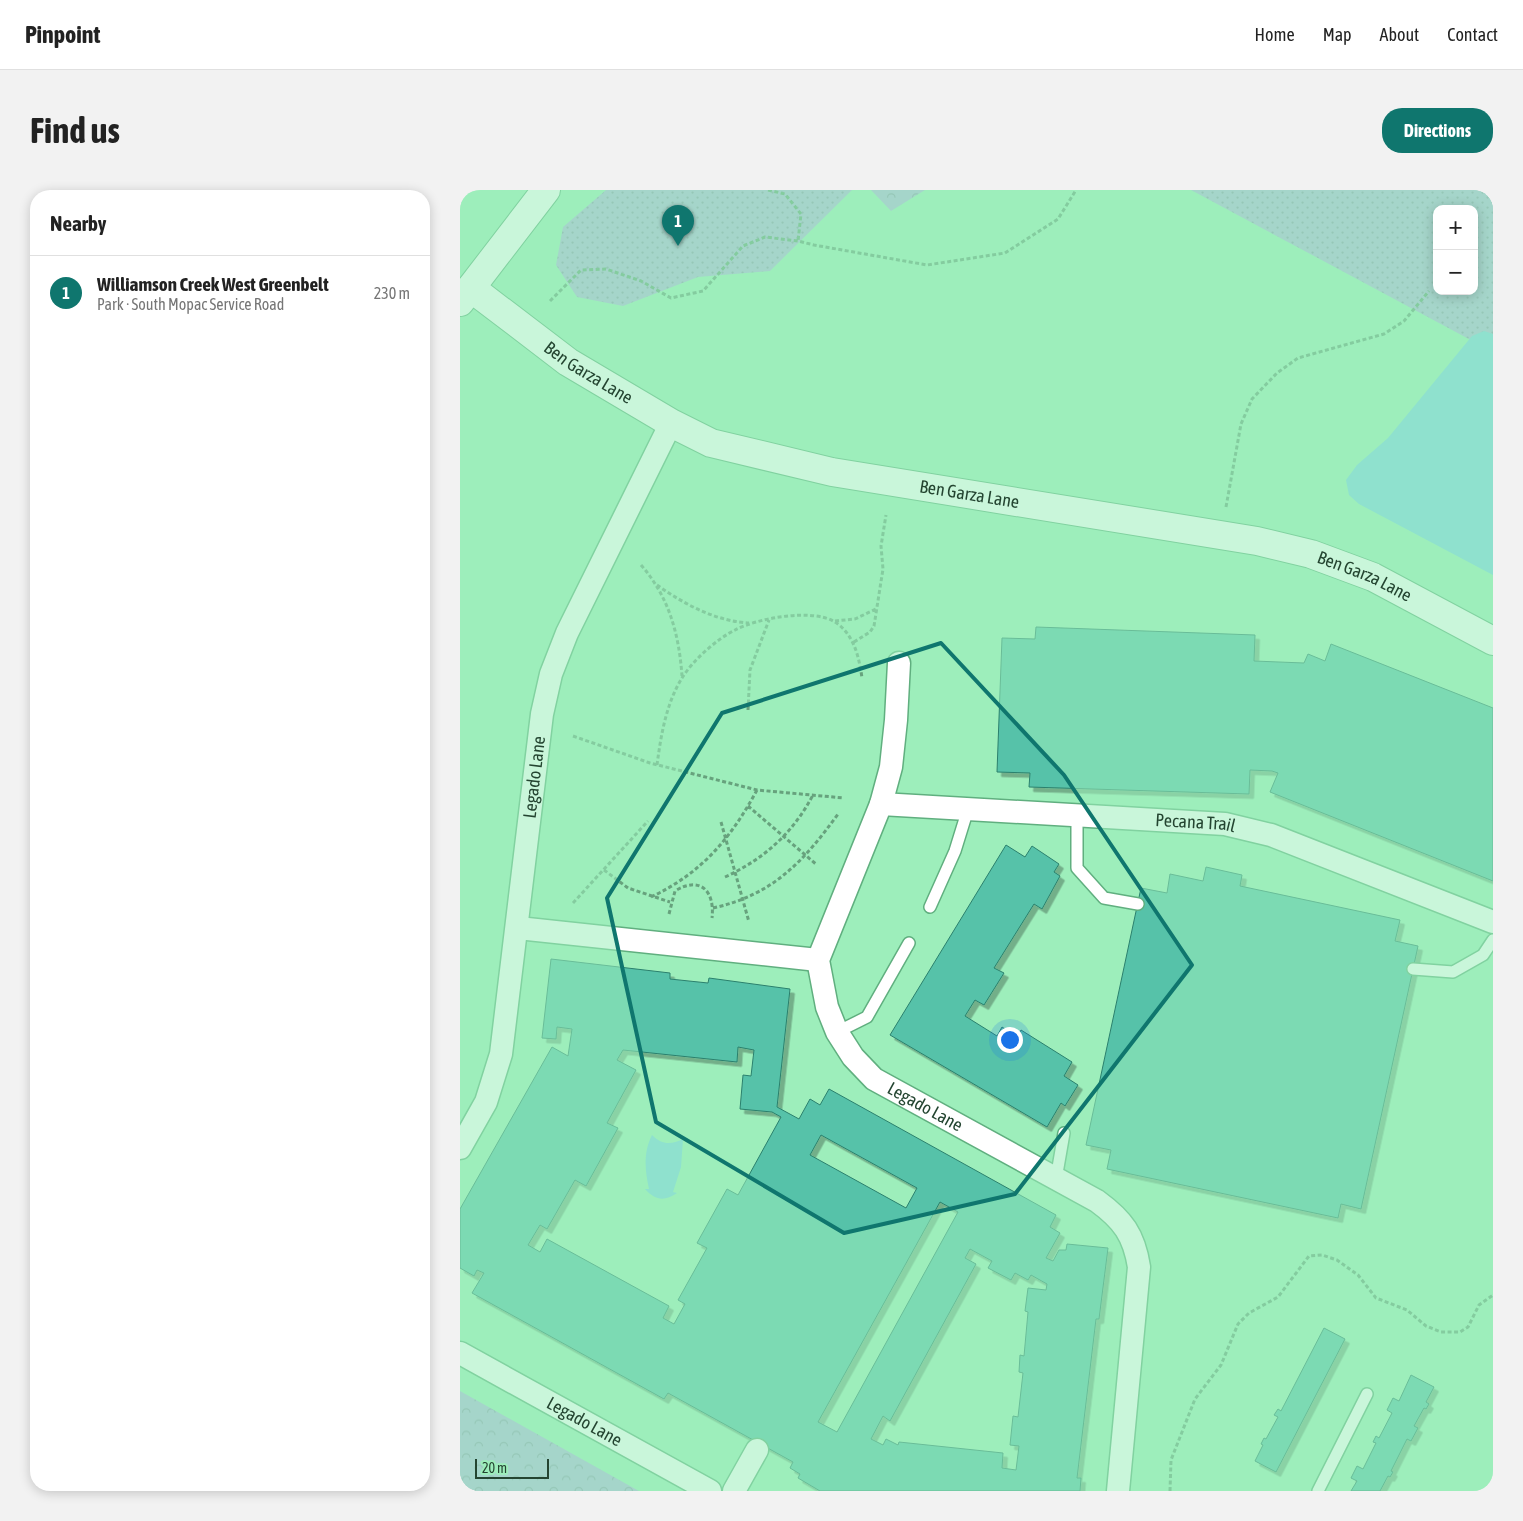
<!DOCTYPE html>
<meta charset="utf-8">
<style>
body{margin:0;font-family:"Asap Condensed",sans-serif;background:#f2f2f2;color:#222}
.controls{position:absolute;right:15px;top:15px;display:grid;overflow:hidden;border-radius:10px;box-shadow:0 2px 12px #0003}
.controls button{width:45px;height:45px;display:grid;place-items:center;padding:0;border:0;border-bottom:1px solid #e0e0e0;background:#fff;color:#222;font:25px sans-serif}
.scale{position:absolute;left:15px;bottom:12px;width:74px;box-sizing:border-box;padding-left:5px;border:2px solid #244531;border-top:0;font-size:14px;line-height:18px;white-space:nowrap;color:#244531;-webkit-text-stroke:4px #9deebb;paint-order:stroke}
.you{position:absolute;left:549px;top:849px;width:18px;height:18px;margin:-12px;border:4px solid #fff;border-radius:50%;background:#1a73e8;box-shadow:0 0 0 8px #1a73e833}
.badge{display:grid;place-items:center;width:32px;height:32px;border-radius:50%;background:#0f766e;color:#fff;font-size:16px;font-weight:700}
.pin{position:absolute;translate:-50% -41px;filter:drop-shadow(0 1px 2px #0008)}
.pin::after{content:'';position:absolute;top:26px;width:18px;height:15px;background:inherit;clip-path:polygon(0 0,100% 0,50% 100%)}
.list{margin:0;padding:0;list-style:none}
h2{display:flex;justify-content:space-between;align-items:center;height:65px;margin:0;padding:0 20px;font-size:21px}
h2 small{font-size:16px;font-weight:400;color:#767676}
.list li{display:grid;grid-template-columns:32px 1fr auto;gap:15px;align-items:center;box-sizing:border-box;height:75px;padding:0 20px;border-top:1px solid #e0e0e0}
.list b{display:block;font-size:19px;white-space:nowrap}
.list p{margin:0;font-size:16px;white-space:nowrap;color:#767676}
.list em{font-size:16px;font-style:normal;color:#767676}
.map{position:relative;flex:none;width:1033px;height:1301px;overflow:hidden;border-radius:20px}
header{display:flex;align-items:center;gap:30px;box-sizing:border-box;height:70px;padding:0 25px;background:#fff;border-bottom:1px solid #e0e0e0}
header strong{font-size:24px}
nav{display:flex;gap:28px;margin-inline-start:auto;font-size:18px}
.intro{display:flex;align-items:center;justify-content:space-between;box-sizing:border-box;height:120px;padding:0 30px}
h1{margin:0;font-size:35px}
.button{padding:12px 22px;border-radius:20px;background:#0f766e;color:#fff;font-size:18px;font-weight:700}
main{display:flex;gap:30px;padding:0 30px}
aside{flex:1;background:#fff;border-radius:20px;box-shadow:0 2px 12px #0003}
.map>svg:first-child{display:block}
.forest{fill:url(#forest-crowns)}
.park{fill:url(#park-dots);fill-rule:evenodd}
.water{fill:#7ed0e5}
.building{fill:#56c2a9;stroke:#2b806d;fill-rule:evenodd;filter:url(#shadow)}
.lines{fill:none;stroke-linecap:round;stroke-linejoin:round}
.service-casing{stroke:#60af7f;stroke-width:14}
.minor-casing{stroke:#60af7f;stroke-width:25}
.tertiary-casing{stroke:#60af7f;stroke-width:30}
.secondary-casing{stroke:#60af7f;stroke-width:30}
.path{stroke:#67a27d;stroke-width:3;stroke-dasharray:4 2.5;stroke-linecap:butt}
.service{stroke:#fff;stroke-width:11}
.minor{stroke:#fff;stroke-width:22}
.tertiary{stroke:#fff;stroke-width:28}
.secondary{stroke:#fff;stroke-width:28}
.marked{fill:none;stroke:#0f766e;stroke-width:4;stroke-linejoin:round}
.labels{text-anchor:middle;stroke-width:5;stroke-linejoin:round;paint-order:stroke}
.street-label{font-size:18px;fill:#244531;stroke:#9deebb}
</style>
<header>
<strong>Pinpoint</strong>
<nav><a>Home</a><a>Map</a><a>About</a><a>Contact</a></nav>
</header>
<div class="intro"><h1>Find us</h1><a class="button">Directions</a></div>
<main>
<aside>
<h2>Nearby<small></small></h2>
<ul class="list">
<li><span class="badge">1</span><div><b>Williamson Creek West Greenbelt</b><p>Park · South Mopac Service Road</p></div><em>230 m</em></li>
</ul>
</aside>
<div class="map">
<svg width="1033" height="1301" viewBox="0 0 1033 1301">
<defs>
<pattern id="forest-crowns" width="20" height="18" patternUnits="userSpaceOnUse" patternTransform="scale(1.25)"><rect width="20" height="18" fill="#afb7db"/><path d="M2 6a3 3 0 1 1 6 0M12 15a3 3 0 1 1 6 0" fill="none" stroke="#8e97b2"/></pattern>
<pattern id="park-dots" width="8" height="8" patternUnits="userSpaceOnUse" patternTransform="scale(1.25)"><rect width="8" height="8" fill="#afb7db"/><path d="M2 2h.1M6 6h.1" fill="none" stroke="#8e97b2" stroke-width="1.8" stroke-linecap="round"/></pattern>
<filter id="shadow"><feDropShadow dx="4.5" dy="4.5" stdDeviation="0" flood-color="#0004"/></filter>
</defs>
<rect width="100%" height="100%" fill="#9deebb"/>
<!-- forest -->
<path class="forest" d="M411,0H465L431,21Z
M0,1201L179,1301H0Z"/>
<!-- park -->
<path class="park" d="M146,0H392L310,81L238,87L163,116L117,107L96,75L103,37Z
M731,0H1033V162ZM977,19H1014V101H977Z"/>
<!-- water -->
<path class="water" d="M1024,141L1033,144V385L899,314L889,305L886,290L897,275L928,248L1012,146Z
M192,945C202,955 211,955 223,949L221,977L213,1002L217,1003C204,1012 195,1010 185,999H189C185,980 183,963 192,945Z"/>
<!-- building -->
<path class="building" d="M576,437L795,445L794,471L844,473L848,464L865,471L871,454L1033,518V691L810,602L818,583L812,581L790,580L789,604L569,597L570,583L537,582L542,448L575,449Z
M546,655L565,667L572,656L599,674L594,682L600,686L582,719L574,714L534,778L544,783L524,815L515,810L505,826L537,846L542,837L557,847L561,840L612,872L604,886L618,895L605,916L601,913L587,937L430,845Z
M746,677L782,685L780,696L940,730L935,751L958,756L901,1019L881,1014L878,1028L647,979L651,960L626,955L681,698L707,703L710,684L743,691Z
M91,769L210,783V789L248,793L249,788L330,799L317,917L339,929L350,909L360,915L369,899L596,1025L590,1037L600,1043L586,1068L593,1071L599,1060H606L607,1054L648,1058L639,1129H636L617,1288H621L620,1301H360L338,1288L340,1284L330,1278L333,1272L208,1203L204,1209L12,1103L24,1083L17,1080L14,1086L0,1078V1019L92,857L108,866L112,839L97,837L96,849L82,848ZM278,857L294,860L291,886L283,885L280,919L312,922L321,927L278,1005L267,999L237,1053L247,1058L218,1110L225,1114L214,1134L203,1128L209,1116L87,1049L80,1062L68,1055L80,1035L87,1039L115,990L126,996L158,938L147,933L176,880L157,870L163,860L277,872ZM361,945L457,998L446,1018L350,965ZM480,1012L498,1022L377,1242L358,1232ZM510,1059L532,1071L528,1078L551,1090L555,1083L568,1090L571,1085L587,1094L586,1100L568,1098L565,1121L568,1122L564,1166L560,1165L559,1182L563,1183L558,1227L553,1226L550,1255L559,1256L556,1280L542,1278L543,1263L439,1252L438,1255L426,1249L423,1255L411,1249L423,1226L430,1231L516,1074L505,1068Z
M864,1138L885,1149L816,1282L795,1271L803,1255L801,1254L804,1248L806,1249L818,1227L814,1225L818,1219L821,1221Z
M951,1185L974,1197L966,1212L969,1214L966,1219L964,1218L954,1236L958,1238L951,1251L947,1249L931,1281L933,1282L930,1287L928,1286L920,1301H891L897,1291L891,1288L897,1276L903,1279L916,1253L913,1252L916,1246L919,1248L932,1223L927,1220L933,1208L939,1211Z"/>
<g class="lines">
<defs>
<path id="service" d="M617,626V678L644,708L678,714
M470,717L495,661L508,619
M953,779L993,782L1023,765L1033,750
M377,842L407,827L449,753
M596,989L604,943
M858,1301L907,1204"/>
<g id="minor">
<path id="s1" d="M439,473L436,530L431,577L421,614L358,770L367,817L377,842L393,867L414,889L637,1011C663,1030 674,1045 679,1077L658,1301"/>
<path id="s2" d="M421,614L765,634L811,645L1033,732"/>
<path d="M58,738L358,770"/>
<path id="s3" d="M0,958L26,912L41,864L82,524L91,484L107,443L211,233"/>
<path id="s4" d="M0,1163L250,1301"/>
<path d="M274,1301L297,1260"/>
</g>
<g id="tertiary">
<path id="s5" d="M11,98L108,172L211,233L251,253L372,282L797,351L851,364L913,387L1033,451"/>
</g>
<path id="secondary" d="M0,112L86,0"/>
</defs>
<!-- service casing -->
<use href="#service" class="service-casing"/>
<!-- minor casing -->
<use href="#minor" class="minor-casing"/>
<!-- tertiary casing -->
<use href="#tertiary" class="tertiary-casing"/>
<!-- secondary casing -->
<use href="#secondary" class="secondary-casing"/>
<!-- path -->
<path class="path" d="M308,0L325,4L341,24L338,51
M90,111L121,80L146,79L181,91L211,108L243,101L283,56L305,47L338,51L354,55L467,75L545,63L598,29L616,0
M766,317L781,234L792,209L817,183L838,168L924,144L944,131L969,101
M181,375C209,407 219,444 222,486
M197,395C224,414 255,431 289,433
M375,431L395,429L416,419
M394,452L410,442L414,436L423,379L421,356L426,325
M288,520L290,480L309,430
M113,546L190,573L297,600L384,608
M197,575C201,545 206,514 222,488C233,470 257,449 275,440C298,428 352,418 375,432C394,444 399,467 402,488
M288,616L357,675
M261,632L289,732
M144,680L168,698L210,712
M265,687C304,669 333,643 353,605
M191,707C242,683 271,648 297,600
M113,713L188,631
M253,718C313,705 344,671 378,624
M209,724L215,701C241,685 255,702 252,728
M710,1301L711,1270L735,1209L761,1175L778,1134L789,1123L818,1107L849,1066L862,1065L877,1070L898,1085L916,1108L947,1120L966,1136L981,1142H1000L1008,1137L1019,1115L1033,1105"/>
<!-- service -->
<use href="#service" class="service"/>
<!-- minor -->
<use href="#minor" class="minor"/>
<!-- tertiary -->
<use href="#tertiary" class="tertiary"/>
<!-- secondary -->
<use href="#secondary" class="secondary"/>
</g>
<!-- marked area -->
<path d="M0 0H1033V1301H0ZM481,453L604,585L732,775L555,1004L384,1043L196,932L147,708L262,523Z" fill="#9deebb" fill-opacity=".55" fill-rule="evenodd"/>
<path class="marked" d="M481,453L604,585L732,775L555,1004L384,1043L196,932L147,708L262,523Z"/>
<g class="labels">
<!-- street labels -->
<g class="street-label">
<text dy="6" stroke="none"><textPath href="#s5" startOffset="145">Ben Garza Lane</textPath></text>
<text dy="6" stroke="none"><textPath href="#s5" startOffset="550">Ben Garza Lane</textPath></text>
<text dy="6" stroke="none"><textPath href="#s5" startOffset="955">Ben Garza Lane</textPath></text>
<text dy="6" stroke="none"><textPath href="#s3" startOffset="382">Legado Lane</textPath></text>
<text dy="6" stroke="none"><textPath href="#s2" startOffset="315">Pecana Trail</textPath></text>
<text dy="6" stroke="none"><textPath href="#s1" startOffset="504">Legado Lane</textPath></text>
<text dy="6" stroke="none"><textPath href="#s4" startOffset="142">Legado Lane</textPath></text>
</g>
</g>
</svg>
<div class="controls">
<button>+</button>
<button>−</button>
</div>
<div class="scale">20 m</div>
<div class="you"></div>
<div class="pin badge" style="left:218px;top:56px">1</div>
</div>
</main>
